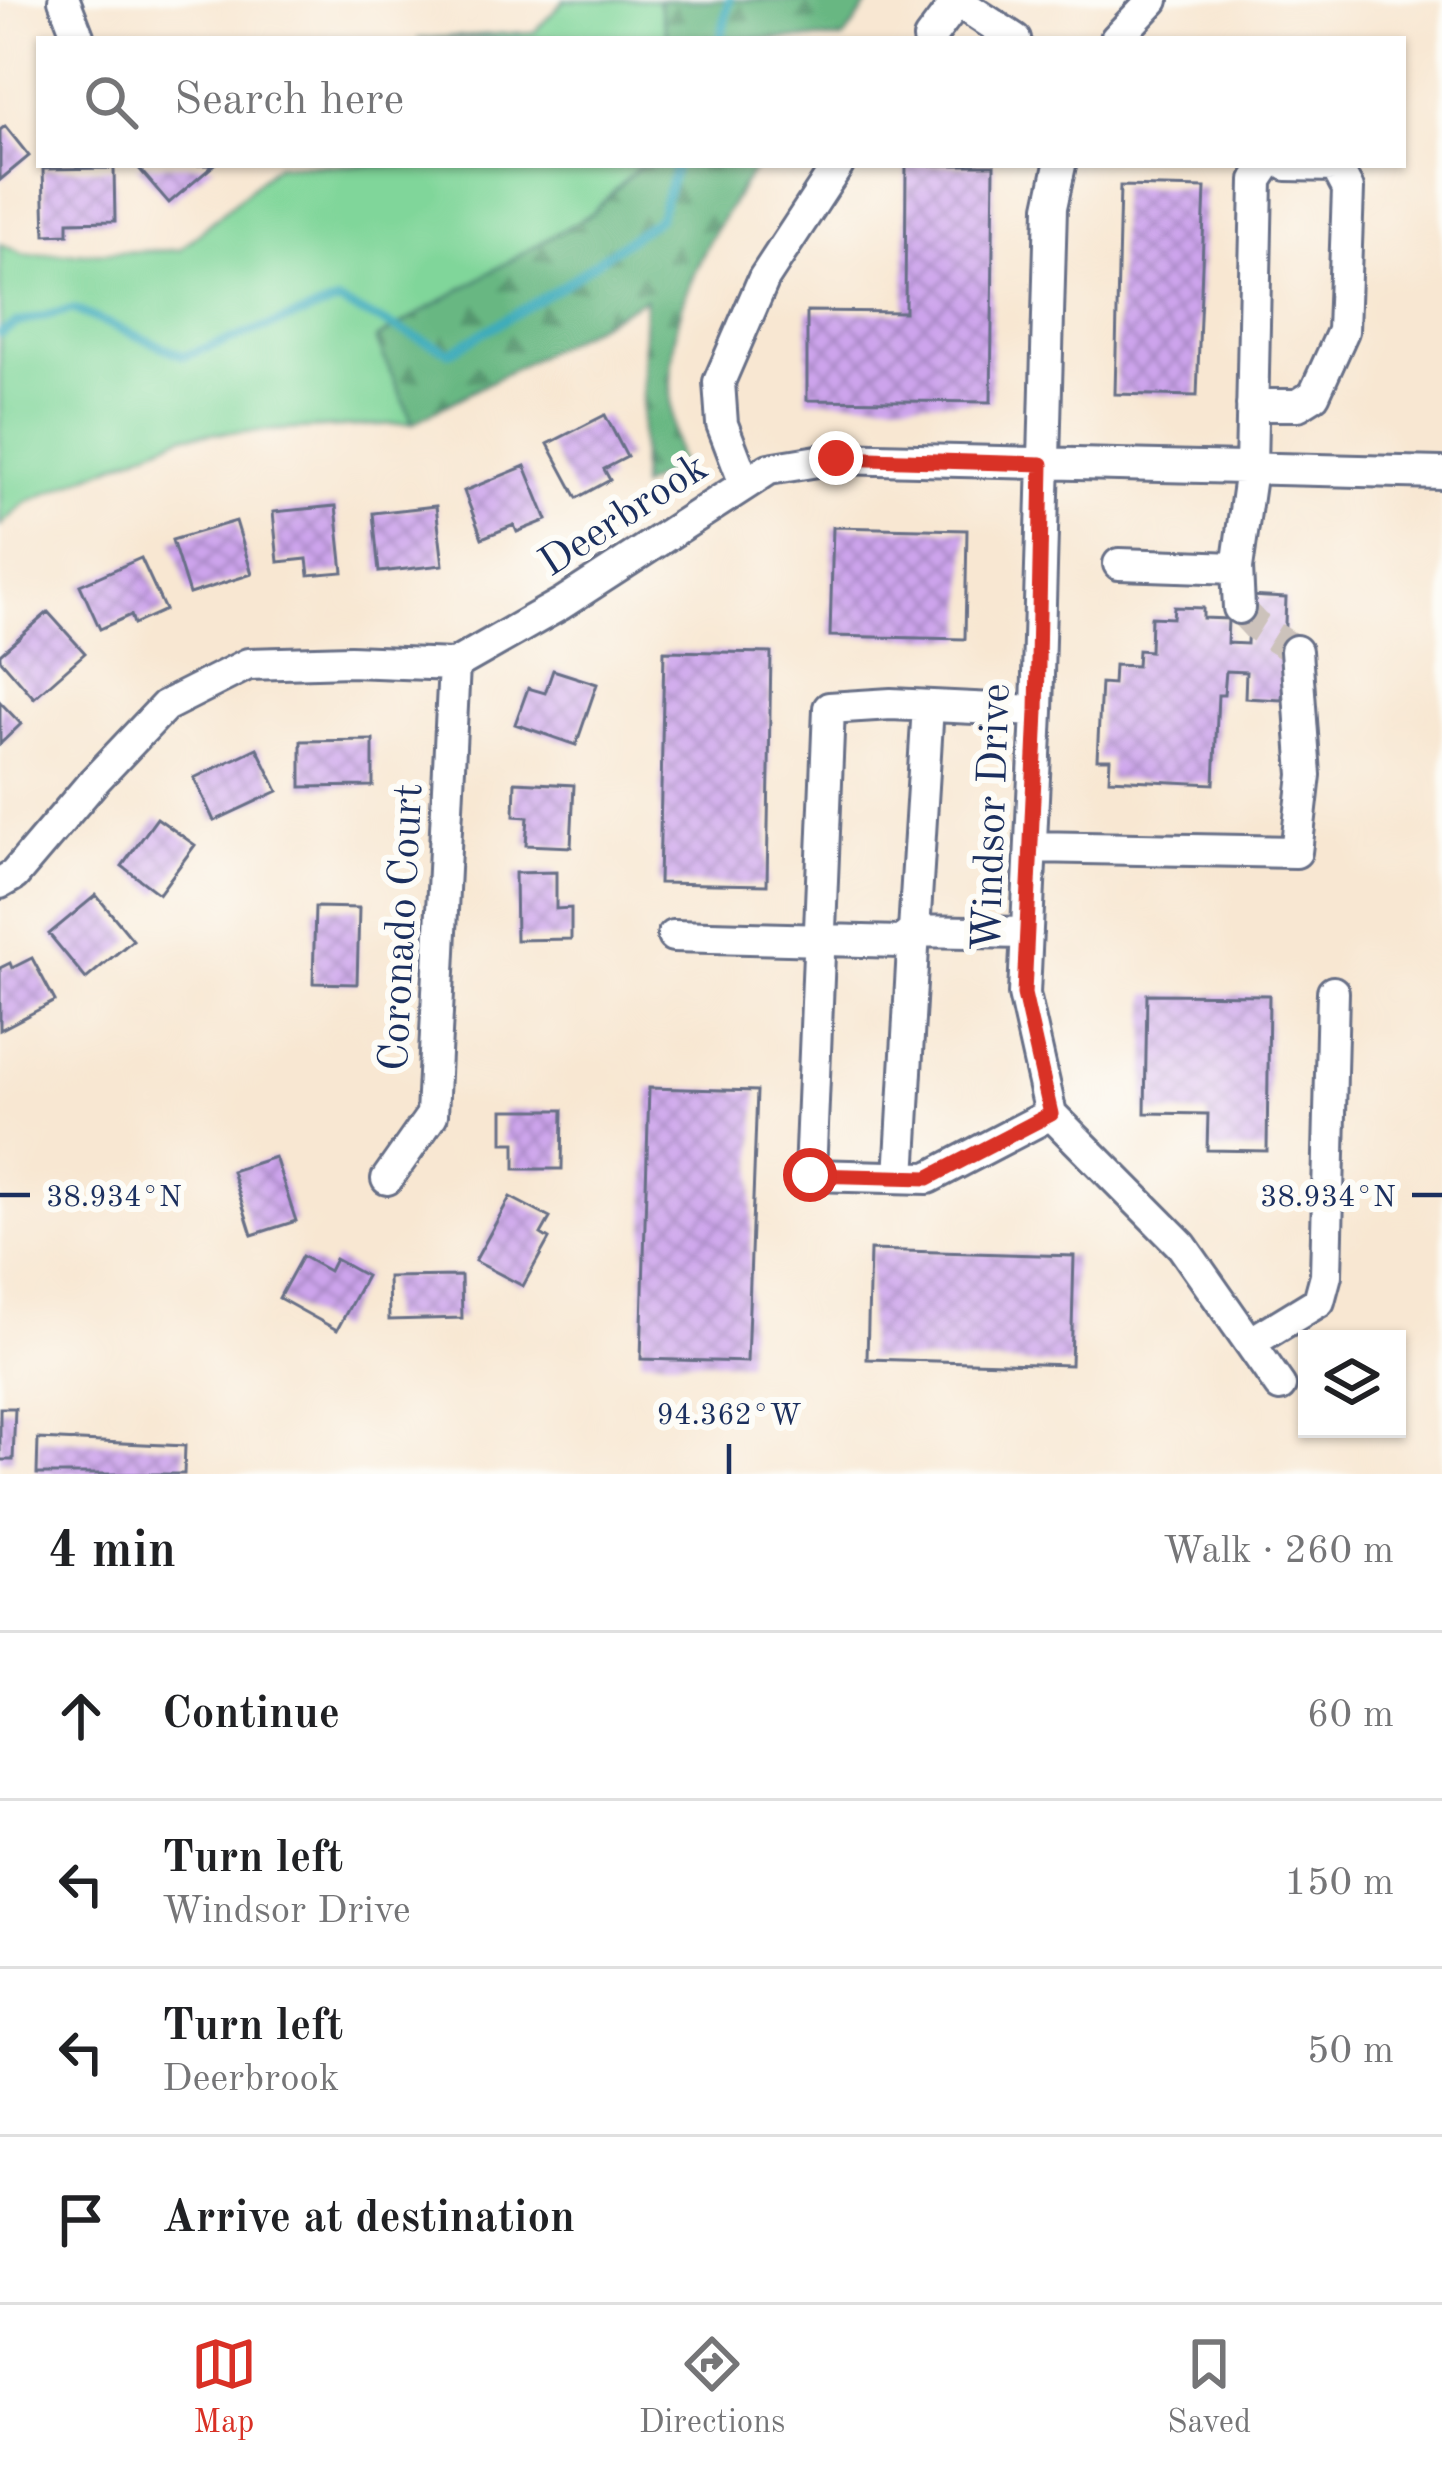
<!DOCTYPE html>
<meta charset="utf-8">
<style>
body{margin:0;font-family:"Old Standard TT",serif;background:#f2f2f2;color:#202124}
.controls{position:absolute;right:36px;bottom:36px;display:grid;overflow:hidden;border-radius:0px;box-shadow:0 3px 9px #0004}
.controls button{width:108px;height:108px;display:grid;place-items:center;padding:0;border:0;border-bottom:3px solid #e0e0e0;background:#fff;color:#202124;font:60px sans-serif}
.stop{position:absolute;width:36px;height:36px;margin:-27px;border:9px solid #d93025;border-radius:50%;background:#fff}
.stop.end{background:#d93025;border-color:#fff;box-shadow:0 3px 12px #0008}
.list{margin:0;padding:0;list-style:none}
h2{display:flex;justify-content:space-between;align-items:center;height:156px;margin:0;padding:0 48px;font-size:51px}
h2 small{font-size:39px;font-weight:400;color:#757577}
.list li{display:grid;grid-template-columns:78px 1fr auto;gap:36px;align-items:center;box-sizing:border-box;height:168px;padding:0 48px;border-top:3px solid #e0e0e0}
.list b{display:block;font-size:45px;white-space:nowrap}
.list p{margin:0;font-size:39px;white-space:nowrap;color:#757577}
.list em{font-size:39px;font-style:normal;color:#757577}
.icon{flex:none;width:66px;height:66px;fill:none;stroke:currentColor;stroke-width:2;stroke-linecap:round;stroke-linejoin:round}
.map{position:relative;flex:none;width:1442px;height:1474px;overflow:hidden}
.search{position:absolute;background:#fff;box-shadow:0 3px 9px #0004;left:36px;right:36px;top:36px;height:132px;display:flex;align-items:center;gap:30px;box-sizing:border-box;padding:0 42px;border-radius:0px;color:#757577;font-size:45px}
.sheet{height:828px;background:#fff}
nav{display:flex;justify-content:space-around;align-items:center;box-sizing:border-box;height:168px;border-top:3px solid #e0e0e0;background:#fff;font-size:33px;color:#757577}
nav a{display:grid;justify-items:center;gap:6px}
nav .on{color:#d93025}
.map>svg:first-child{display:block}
.green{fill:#80d69a;stroke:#4e827c;stroke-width:3}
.forest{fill:url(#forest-firs);stroke:#427370;stroke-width:3}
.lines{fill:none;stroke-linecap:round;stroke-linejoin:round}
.stream{stroke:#3dacbb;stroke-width:9}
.building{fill:url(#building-cross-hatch)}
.minor-tunnel{stroke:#ccc2bb;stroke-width:30;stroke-dasharray:30 15;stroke-linecap:butt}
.minor-casing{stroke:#686f87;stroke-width:36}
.minor{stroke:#fff;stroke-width:30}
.route{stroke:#d93025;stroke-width:15}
.ticks{fill:none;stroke:#1b2f5e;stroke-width:4.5}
.labels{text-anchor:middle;stroke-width:12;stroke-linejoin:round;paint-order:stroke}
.street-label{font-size:42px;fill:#1b2f5e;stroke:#fdfcf7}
.ticks-label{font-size:30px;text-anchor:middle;fill:#1b2f5e;stroke:#fdfcf7;stroke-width:12;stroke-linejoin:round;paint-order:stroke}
</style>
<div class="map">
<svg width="1442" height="1474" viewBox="0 0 1442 1474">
<defs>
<pattern id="forest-firs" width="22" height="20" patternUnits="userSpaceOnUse" patternTransform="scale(3)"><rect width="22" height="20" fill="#68b782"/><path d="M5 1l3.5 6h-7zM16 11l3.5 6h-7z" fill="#55956e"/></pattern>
<pattern id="building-cross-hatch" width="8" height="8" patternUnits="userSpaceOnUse" patternTransform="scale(3)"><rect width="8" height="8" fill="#cda4ec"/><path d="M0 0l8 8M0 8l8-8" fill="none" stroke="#a686c2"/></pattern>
</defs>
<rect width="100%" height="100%" fill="#fdfcf7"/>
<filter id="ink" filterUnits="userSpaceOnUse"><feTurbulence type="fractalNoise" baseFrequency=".00833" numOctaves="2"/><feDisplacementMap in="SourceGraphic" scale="24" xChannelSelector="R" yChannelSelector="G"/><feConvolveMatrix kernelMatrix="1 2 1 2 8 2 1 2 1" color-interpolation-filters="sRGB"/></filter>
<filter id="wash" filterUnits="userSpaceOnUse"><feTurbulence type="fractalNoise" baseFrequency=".004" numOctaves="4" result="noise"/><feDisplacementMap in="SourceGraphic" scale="48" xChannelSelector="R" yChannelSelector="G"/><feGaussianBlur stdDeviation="2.7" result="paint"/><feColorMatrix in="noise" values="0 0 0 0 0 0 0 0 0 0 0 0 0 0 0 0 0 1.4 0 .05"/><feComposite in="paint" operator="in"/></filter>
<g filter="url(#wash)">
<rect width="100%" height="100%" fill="#f8e7d2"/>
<!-- green -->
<path class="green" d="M565,0H658L668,39H417L534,32Z
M277,165H641L592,213L377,339L413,423L184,435L27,502L0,526V244L25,255L180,250Z"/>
<!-- forest -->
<path class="forest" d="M658,0H871L844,39H668Z
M641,165H757C687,267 653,340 680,465L640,487L645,299L413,423L376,339L592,213Z"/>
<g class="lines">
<!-- stream -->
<path class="stream" d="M721,39L729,0
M0,333L17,323L73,309L184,356L338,302L450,352L561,287L659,218L676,165"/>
</g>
<g id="blocks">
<!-- building -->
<path class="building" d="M5,126L29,156L0,180V130Z
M136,165H214L169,203Z
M906,165H994L991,402L807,400V311L905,312Z
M114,168L115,221L68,222V234L45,235L43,169Z
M1120,186L1205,188L1197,396L1115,394Z
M605,415L627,457L604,469L610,480L577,498L548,444Z
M525,466L547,520L517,532L514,525L482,538L464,491Z
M336,506L343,572L309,575L307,559L278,562L273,512Z
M436,506L443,565L379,572L373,513Z
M236,521L252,574L189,594L172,540Z
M833,527L967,530L965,639L830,636Z
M141,558L165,610L134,624L131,615L100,629L80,585Z
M1249,596L1286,598L1282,700L1245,698L1246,672L1226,671L1224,695H1218L1214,784L1109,779L1110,759H1097L1101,683L1113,684L1114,665L1137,666L1138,650L1150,651L1151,617L1173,618L1174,607L1203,608V618L1228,619L1227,643L1247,644Z
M48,612L85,653L34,698L0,659V654Z
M664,651L771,653L767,885L659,883Z
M553,670L597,684L576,745L515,724L528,688L545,693Z
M0,702L21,724L0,744Z
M373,740V786L301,787V741Z
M257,748L278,791L214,821L194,778Z
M515,782L574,785L571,847L526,845L528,817L514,816Z
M157,818L195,845L159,894L122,866Z
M556,872V909L571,908V939L516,940L515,873Z
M96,895L133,940L86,979L49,934Z
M315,907L359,908L357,984L313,983Z
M32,958L55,1001L0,1030V968L10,963L12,968Z
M1147,994L1269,995L1267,1151L1207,1150L1208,1114L1145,1113Z
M649,1088L757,1091L747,1362L641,1359Z
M503,1110H563L562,1169H515V1143H503Z
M275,1157L296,1221L252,1235L232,1171Z
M510,1197L550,1218L541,1234L549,1239L523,1286L475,1261Z
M870,1250L1074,1256L1071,1365L867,1359Z
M302,1256L329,1271L335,1259L366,1276L337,1330L279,1298Z
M461,1276L462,1318L389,1320L388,1277Z
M0,1408H15L13,1460H0Z
M38,1439L185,1446L184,1474H37Z"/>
</g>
</g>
<g filter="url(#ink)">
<use href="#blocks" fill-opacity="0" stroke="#686f87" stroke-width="3"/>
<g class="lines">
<!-- minor-tunnel -->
<path class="minor-tunnel" d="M1239,608L1256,626L1296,651"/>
<defs>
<path id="minor" d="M64,0L79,39
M957,1L1015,39
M929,39L958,0
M1116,39L1153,0
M1060,165L1051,207L1037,711L1024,994L1051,1114L1182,1246L1280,1386
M1252,405H1298L1314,395L1343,331L1348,189L1336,166L1287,165
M745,484L722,424L719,382L764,278L838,165
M1119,564L1237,568L1251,469L1257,180L1267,165
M1237,568L1239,608
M928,706L914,931L1027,933
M1037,711L891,704L829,708L810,1175L928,1178L1051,1114
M1031,847L1296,852L1305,775L1296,651
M0,883L14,875L94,781L165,706L248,664L350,661L454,665L561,604L769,469L836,458L1442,473
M673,936L901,942L914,931
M900,1177L914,931
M387,1179L432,1115L454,665
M1250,1343L1319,1301L1326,1275L1333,992"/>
</defs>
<!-- minor casing -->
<use href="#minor" class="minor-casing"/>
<!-- minor -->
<use href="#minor" class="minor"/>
</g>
</g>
<g class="lines" filter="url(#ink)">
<!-- route -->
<path class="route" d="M810,1175L928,1178L1051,1114L1024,994L1037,711L1042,464L836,458"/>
</g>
<!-- ticks -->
<path class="ticks" d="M0,1195H30M1412,1195H1442M729,1444V1474"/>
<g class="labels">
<!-- street labels -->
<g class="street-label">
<text transform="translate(622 513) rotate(-33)" y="15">Deerbrook</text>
<text transform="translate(989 817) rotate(-88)" y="15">Windsor Drive</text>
<text transform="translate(399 927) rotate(-87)" y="15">Coronado Court</text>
</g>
</g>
<g class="ticks-label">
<text x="114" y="1206">38.934°N</text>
<text x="1328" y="1206">38.934°N</text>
<text x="729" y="1424">94.362°W</text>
</g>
</svg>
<div class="controls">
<button><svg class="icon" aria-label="layers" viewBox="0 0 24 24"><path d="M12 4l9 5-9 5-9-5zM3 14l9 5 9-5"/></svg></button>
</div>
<div class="stop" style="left:810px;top:1175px"></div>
<div class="stop end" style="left:836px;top:458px"></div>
<div class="search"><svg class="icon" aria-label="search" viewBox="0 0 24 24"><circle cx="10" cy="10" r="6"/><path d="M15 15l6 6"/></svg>Search here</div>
</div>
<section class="sheet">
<h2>4 min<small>Walk · 260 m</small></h2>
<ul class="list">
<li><svg class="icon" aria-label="ahead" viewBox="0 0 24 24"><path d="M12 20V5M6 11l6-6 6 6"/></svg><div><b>Continue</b></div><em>60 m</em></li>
<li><svg class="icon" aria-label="left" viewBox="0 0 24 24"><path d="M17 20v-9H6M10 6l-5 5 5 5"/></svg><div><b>Turn left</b><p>Windsor Drive</p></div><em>150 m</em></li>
<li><svg class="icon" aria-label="left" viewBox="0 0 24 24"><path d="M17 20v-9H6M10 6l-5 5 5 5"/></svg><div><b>Turn left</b><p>Deerbrook</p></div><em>50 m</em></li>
<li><svg class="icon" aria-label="arrive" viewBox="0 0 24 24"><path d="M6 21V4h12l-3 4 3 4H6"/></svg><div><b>Arrive at destination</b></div></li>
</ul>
</section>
<nav>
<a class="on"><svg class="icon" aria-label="map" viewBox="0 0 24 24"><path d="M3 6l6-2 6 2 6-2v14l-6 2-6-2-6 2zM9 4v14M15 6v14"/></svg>Map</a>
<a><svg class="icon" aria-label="directions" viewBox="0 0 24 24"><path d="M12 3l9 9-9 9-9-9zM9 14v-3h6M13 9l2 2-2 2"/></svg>Directions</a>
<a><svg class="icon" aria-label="saved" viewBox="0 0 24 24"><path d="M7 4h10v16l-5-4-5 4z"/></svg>Saved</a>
</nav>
